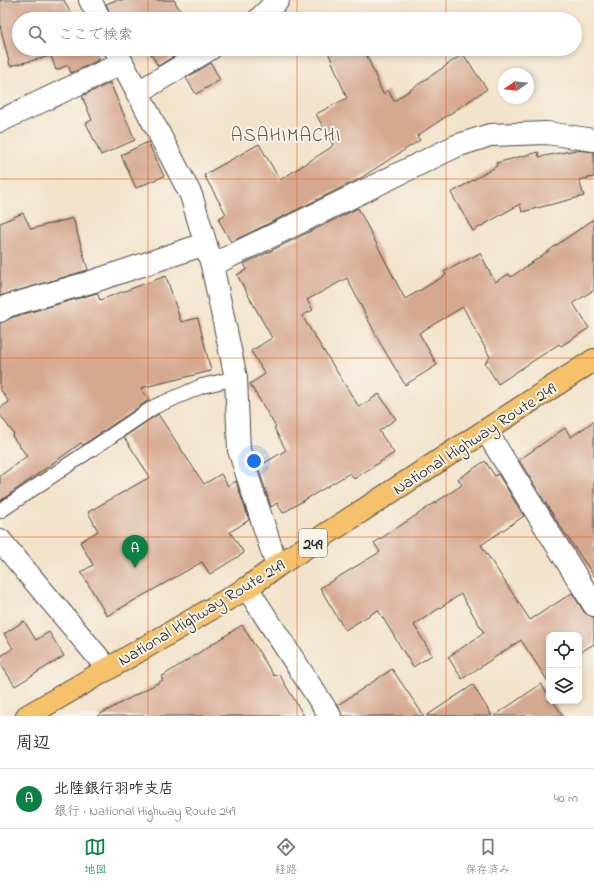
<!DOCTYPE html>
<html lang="ja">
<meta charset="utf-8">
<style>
body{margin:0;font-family:"Indie Flower","Klee One",sans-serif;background:#f7f7f7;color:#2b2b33}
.controls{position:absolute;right:12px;bottom:12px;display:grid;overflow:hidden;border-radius:8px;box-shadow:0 2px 6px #0003}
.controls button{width:36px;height:36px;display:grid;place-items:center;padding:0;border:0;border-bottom:1px solid #e1e1e2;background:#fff;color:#2b2b33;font:20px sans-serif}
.compass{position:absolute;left:498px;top:68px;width:36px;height:36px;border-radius:50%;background:#fff;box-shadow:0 2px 6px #0003;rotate:256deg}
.you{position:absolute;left:254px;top:461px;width:14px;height:14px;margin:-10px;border:3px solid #fff;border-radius:50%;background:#1a73e8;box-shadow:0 0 0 6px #1a73e833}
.badge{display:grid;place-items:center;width:26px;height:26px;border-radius:50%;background:#0b8043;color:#fff;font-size:13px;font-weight:700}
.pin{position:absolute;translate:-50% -33px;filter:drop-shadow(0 1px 2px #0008)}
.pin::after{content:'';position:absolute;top:21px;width:14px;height:12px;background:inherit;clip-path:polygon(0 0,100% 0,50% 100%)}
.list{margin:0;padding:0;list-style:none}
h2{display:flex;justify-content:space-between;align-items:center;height:52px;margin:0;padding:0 16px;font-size:17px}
h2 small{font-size:13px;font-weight:400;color:#7c7c81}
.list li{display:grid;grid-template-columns:26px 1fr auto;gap:12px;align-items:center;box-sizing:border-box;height:60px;padding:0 16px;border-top:1px solid #e1e1e2}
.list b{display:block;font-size:15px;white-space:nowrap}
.list p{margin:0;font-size:13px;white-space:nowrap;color:#7c7c81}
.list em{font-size:13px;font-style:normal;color:#7c7c81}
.icon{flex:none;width:22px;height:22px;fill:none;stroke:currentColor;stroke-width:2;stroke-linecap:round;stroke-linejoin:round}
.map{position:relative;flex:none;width:594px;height:716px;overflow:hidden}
.search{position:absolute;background:#fff;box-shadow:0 2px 6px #0003;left:12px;right:12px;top:12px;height:44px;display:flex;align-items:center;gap:10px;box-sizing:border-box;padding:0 14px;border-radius:22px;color:#7c7c81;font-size:15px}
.sheet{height:112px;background:#fff}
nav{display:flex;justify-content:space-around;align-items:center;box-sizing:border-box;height:56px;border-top:1px solid #e1e1e2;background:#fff;font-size:11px;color:#7c7c81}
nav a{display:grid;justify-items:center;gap:2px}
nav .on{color:#0b8043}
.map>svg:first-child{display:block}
.building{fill:#d5a890}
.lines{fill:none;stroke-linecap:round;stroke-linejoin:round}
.service-casing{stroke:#494743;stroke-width:16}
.minor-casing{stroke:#494743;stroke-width:24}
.trunk-casing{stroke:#494743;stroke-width:24}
.service{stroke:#fff;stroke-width:14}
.minor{stroke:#fff;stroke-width:22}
.trunk{stroke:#f5c16b;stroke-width:22}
.grid{fill:none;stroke:#df570e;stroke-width:1;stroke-opacity:0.55}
.labels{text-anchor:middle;stroke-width:4;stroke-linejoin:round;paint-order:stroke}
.shield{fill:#f7f3e8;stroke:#686764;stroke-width:1}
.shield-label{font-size:16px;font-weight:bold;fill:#2b2b2b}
.street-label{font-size:17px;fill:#2b2b2b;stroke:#f7f3e8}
.quarter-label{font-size:19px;letter-spacing:1px;fill:#66574e;stroke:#f7f3e8}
</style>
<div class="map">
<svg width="594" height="716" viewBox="0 0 594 716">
<rect width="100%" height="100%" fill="#f7f3e8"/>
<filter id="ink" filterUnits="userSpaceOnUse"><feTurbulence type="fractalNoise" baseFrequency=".025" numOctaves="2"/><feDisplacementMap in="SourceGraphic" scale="8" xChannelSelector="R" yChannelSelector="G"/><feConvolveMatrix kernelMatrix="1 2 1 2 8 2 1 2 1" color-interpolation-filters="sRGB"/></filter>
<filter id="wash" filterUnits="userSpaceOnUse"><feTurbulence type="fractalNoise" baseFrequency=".012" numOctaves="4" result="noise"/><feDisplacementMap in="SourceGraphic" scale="16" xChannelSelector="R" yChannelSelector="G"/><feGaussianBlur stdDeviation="0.9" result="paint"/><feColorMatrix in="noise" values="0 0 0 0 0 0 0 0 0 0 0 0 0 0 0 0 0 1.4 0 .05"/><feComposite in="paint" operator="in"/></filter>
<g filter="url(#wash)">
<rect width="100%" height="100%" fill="#f3e3cb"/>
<g id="blocks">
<!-- building -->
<path class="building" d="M0,0H64L73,18L83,14L86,19H19V49H94L99,60L71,73L68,65L56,70L51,56L10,66L0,26Z
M116,0H174L185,19H112L106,4Z
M148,49H186L158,66Z
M336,49H364L383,94L388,90L394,101L463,54L487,89L417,136L420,140L359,179L231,242L218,219L226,214L204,175L259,144L280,180L330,148L333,145L316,114L347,98L328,52Z
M211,63L220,80L196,94L186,78Z
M110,83L135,140L101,155L86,123L92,120L82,96Z
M148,142L164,176L136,188L121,155Z
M576,150L594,152V177L579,180L584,196L522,212L520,204L473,231L451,193L497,166L496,163L538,152L539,157Z
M358,208L405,299L446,275L444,272L480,253L495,282L509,274L511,277L594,219V290L573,303L589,328L561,346L559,344L498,384L485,363L490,357L463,307L419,333L437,365L405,385L379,341L347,278L307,300L313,310L302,316L359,407L379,394L396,419L379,431L394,453L354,479L350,473L283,513L277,503L271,507L258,467L286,450L274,428L276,427L250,384L265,374L251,351L272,338L237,275L247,269L244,264Z
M23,213L31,229L73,218L88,270L0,296V223Z
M166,276L181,322L198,318L211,371L141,388L149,400L83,445L81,443L0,501V476L27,456L12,436L14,434L0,415V408L9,402L0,389V323L13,317L97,293L100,300Z
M158,414L204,484L221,474L228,486L236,481L249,520L230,532L244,553L210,574L202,562L107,616L81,572L93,565L80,542L98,531L88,512L150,477L124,437Z
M594,421V576L560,526L519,460L565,428L571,437Z
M485,461L495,476L498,474L524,516L481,545L530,620L572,593L584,612L594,618V644L579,653V635H549V683L521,640L462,679L448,657L484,633L461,594L414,625L432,655L413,667L378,610L345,630L320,588L380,552L374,543L462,485L458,479Z
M24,621L36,640L49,632L64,656L15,686L0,663V657L13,648L4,634Z
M242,625L274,676L279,674L304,716H97L163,680L161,677Z
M392,669L424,716H342L338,705Z
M541,684L549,696V701H553L563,716H494Z
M473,685L492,716H426Z"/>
</g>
</g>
<g filter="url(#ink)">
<use href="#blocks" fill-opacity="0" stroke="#494743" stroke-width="1"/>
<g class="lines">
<defs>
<path id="service" d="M0,511L154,407L202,386L236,378"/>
<path id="minor" d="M90,0L100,19
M259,19L278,0
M115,49L191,195L212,265L236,378L239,450L277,566
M137,93L210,49
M0,121L122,63
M212,265L456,146L490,135L547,133L594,140
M0,311L7,306L91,282L205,244
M486,431L594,605
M0,540L108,669
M247,588L330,716"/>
<path id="trunk" d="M27,716L247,588L277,566L594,360"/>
</defs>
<!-- service casing -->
<use href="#service" class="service-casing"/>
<!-- minor casing -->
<use href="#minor" class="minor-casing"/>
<!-- trunk casing -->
<use href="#trunk" class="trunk-casing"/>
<!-- service -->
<use href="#service" class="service"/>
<!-- minor -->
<use href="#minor" class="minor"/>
<!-- trunk -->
<use href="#trunk" class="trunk"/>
</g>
</g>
<!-- grid -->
<path class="grid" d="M148,0V19M297,0V19M446,0V19M148,49V716M297,49V716M446,49V716M0,179H594M0,358H594M0,537H594"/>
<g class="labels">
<!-- shield labels -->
<rect class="shield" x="299" y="529" width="28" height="28" rx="3"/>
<g class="shield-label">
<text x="313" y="549">249</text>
</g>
<!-- street labels -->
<g class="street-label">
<text transform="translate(474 438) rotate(-33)" y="6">National Highway Route 249</text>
<text transform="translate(201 612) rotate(-31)" y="6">National Highway Route 249</text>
</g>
<!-- quarter labels -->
<g class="quarter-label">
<text x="286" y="141">ASAHIMACHI</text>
</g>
</g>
</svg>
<div class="controls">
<button><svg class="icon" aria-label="locate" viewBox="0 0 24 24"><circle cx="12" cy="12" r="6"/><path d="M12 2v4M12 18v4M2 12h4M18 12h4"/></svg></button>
<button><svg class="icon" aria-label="layers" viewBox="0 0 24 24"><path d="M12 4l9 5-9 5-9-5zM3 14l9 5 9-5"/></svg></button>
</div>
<svg class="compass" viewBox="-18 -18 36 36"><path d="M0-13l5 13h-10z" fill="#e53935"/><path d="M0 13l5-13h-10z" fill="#7c7c81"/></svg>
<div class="you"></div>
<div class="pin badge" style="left:135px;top:568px">A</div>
<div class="search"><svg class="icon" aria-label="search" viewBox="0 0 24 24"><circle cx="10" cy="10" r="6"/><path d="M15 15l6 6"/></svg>ここで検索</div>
</div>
<section class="sheet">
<h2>周辺<small></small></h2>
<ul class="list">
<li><span class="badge">A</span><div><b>北陸銀行羽咋支店</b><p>銀行 · National Highway Route 249</p></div><em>40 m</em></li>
</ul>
</section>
<nav>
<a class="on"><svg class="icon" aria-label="map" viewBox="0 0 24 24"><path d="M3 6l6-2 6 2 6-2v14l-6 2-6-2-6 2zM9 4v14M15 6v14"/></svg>地図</a>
<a><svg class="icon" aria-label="directions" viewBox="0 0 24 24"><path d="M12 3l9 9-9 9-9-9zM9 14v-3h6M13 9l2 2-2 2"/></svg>経路</a>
<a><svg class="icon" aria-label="saved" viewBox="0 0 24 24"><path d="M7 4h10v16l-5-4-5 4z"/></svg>保存済み</a>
</nav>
